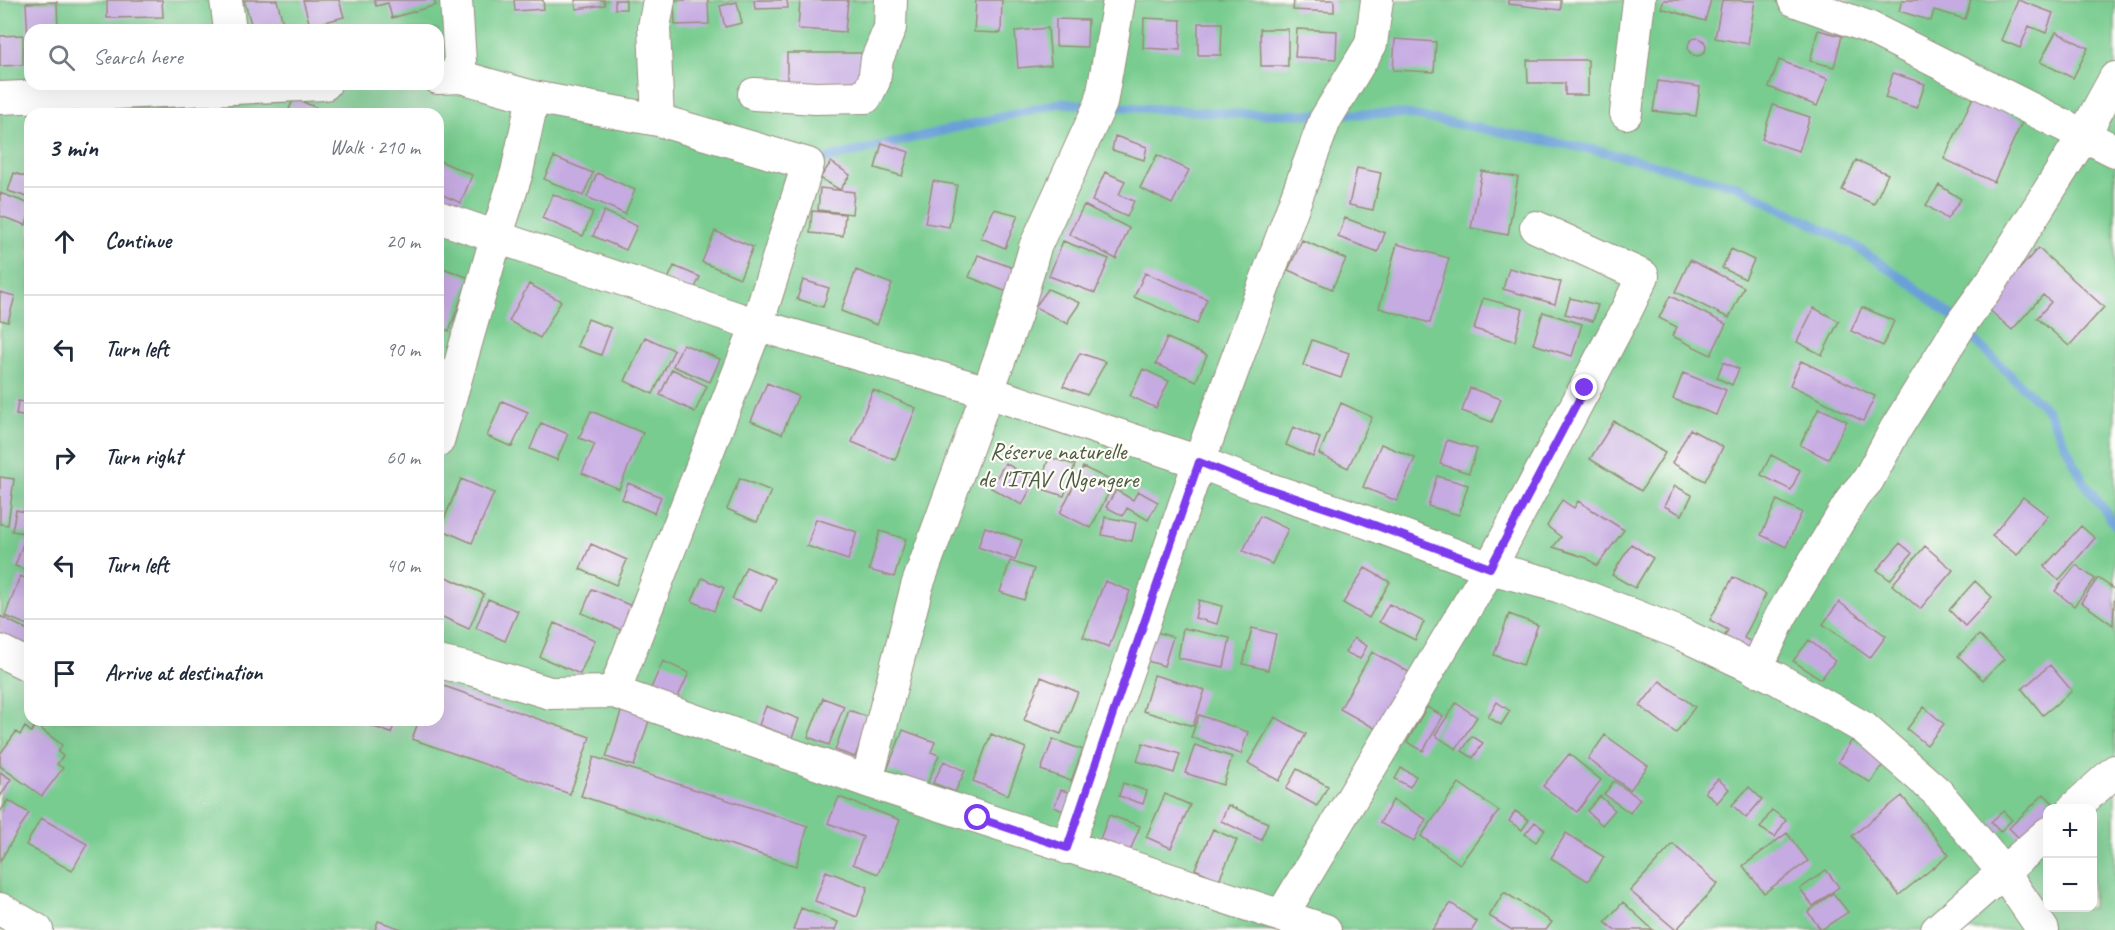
<!DOCTYPE html>
<meta charset="utf-8">
<style>
body{margin:0;font-family:Caveat,sans-serif;background:#f6f6f7;color:#1f2937}
.controls{position:absolute;right:18px;bottom:18px;display:grid;overflow:hidden;border-radius:12px;box-shadow:0 6px 24px #0002}
.controls button{width:54px;height:54px;display:grid;place-items:center;padding:0;border:0;border-bottom:2px solid #e0e1e3;background:#fff;color:#1f2937;font:30px sans-serif}
.stop{position:absolute;width:18px;height:18px;margin:-14px;border:4px solid #7c3aed;border-radius:50%;background:#fff}
.stop.end{background:#7c3aed;border-color:#fff;box-shadow:0 2px 6px #0008}
.list{margin:0;padding:0;list-style:none}
h2{display:flex;justify-content:space-between;align-items:center;height:78px;margin:0;padding:0 24px;font-size:26px}
h2 small{font-size:20px;font-weight:400;color:#747a83}
.list li{display:grid;grid-template-columns:39px 1fr auto;gap:18px;align-items:center;box-sizing:border-box;height:108px;padding:0 24px;border-top:2px solid #e0e1e3}
.list b{display:block;font-size:22px;white-space:nowrap}
.list em{font-size:20px;font-style:normal;color:#747a83}
.icon{flex:none;width:33px;height:33px;fill:none;stroke:currentColor;stroke-width:2;stroke-linecap:round;stroke-linejoin:round}
.map{position:relative;flex:none;width:2115px;height:930px;overflow:hidden}
.search{position:absolute;background:#fff;box-shadow:0 6px 24px #0002;left:24px;top:24px;width:420px;height:66px;display:flex;align-items:center;gap:15px;box-sizing:border-box;padding:0 21px;border-radius:18px;color:#747a83;font-size:22px}
.panel{position:absolute;background:#fff;box-shadow:0 6px 24px #0002;left:24px;top:108px;width:420px;height:618px;border-radius:18px}
.map>svg:first-child{display:block}
.green{fill:#78cc8f;stroke:#5a7b56;stroke-width:1.5;fill-rule:evenodd}
.lines{fill:none;stroke-linecap:round;stroke-linejoin:round}
.stream{stroke:#6ba0d8;stroke-width:9}
.building{fill:#c6aae2}
.minor-casing{stroke:#998c7e;stroke-width:34}
.minor{stroke:#fff;stroke-width:32}
.route{stroke:#7c3aed;stroke-width:8}
.labels{text-anchor:middle;stroke-width:4.5;stroke-linejoin:round;paint-order:stroke}
.park-label{font-size:24px;fill:#4d5b40;stroke:#fdfcf7}
</style>
<div class="map">
<svg width="2115" height="930" viewBox="0 0 2115 930">
<rect width="100%" height="100%" fill="#fdfcf7"/>
<filter id="ink" filterUnits="userSpaceOnUse"><feTurbulence type="fractalNoise" baseFrequency=".0167" numOctaves="2"/><feDisplacementMap in="SourceGraphic" scale="12" xChannelSelector="R" yChannelSelector="G"/><feConvolveMatrix kernelMatrix="1 2 1 2 8 2 1 2 1" color-interpolation-filters="sRGB"/></filter>
<filter id="wash" filterUnits="userSpaceOnUse"><feTurbulence type="fractalNoise" baseFrequency=".008" numOctaves="4" result="noise"/><feDisplacementMap in="SourceGraphic" scale="24" xChannelSelector="R" yChannelSelector="G"/><feGaussianBlur stdDeviation="1.35" result="paint"/><feColorMatrix in="noise" values="0 0 0 0 0 0 0 0 0 0 0 0 0 0 0 0 0 1.4 0 .05"/><feComposite in="paint" operator="in"/></filter>
<g filter="url(#wash)">
<rect width="100%" height="100%" fill="#f7eede"/>
<!-- green -->
<path class="green" d="M0,0H2115V930H0ZM30,30H438V84H30ZM30,114H438V720H30ZM2048,808H2092V908H2048Z"/>
<g class="lines">
<!-- stream -->
<path class="stream" d="M1337,114H1405L1605,152L1737,186L1852,244L1914,286L1961,324L1977,343L2048,411L2084,482L2115,525
M813,162L1060,103L1238,114H1323"/>
</g>
<g id="blocks">
<!-- building -->
<path class="building" d="M107,0H162L163,17L107,18Z
M244,0H277L283,23L253,30Z
M303,0H339L344,17L310,26Z
M374,0H434L436,5L392,18L388,3L376,6Z
M514,0H543L544,9L515,11Z
M575,0H604L605,5L576,9Z
M615,0H626V9H615Z
M674,0H708L709,24L675,25Z
M754,0H787L788,8L755,9Z
M800,0H848L845,32L798,29Z
M976,0H1002L1001,33L974,32Z
M1294,0H1334V12L1293,10Z
M1508,0H1561V10L1508,4Z
M1664,0H1711L1705,21L1661,8Z
M1722,0L1755,1L1748,44L1715,38Z
M1902,0H1971L1965,19L1934,10L1931,21L1899,11Z
M2018,0L2053,13L2046,33L2029,26L2020,48L2001,40Z
M57,2L58,30H30V40H28L26,3Z
M737,2L742,23L725,27L720,6Z
M1144,18L1181,20L1180,50L1143,48Z
M1056,19L1088,20L1087,47L1056,46Z
M1198,23H1222L1221,55H1198Z
M1048,28L1051,65L1018,68L1015,31Z
M1260,29H1288V66H1261Z
M1297,29L1337,31L1336,59L1295,57Z
M1818,30L1842,36L1834,67L1810,61Z
M2056,32L2088,48L2073,78L2040,62Z
M23,35V65L0,66V36Z
M1688 47a9 9 0 1 1 18 0a9 9 0 1 1-18 0Z
M1395,39L1436,42L1434,72L1393,70Z
M787,53H862V84H787Z
M1527,60H1588V95H1565V83H1528Z
M1779,60L1828,79L1817,106L1769,87Z
M1893,73L1925,84L1917,108L1885,98Z
M1658,81L1700,87L1696,116L1653,111Z
M1973,97L2023,120L1994,182L1944,159Z
M294,98L331,114H287Z
M1773,105L1810,117L1799,151L1762,139Z
M1115,136L1147,147L1144,160L1112,150Z
M882,143L909,152L902,176L875,168Z
M1157,155L1189,170L1172,204L1140,188Z
M554,157L593,173L583,196L544,179Z
M438,160L472,175L461,203L438,193Z
M1856,160L1888,174L1874,204L1842,190Z
M831,162L850,175L840,190L820,178Z
M1357,168L1381,173L1373,210L1349,205Z
M1482,171L1518,177L1508,235L1471,228Z
M1105,172L1125,181L1119,195L1134,201L1127,217L1092,201Z
M14,173L30,178V198L8,191Z
M597,173L635,190L625,214L587,197Z
M933,181L957,185L949,227L925,223Z
M1939,185L1961,199L1947,219L1926,205Z
M820,188L854,192L852,214L818,210Z
M0,193L30,204V212L26,225L0,216Z
M553,194L593,212L583,236L542,218Z
M1084,205L1129,228L1116,259L1069,234Z
M994,209L1018,215L1005,248L981,238Z
M604,211L637,226L626,250L593,236Z
M812,211L845,214L843,236L810,233Z
M1345,218L1385,233L1378,252L1338,237Z
M715,231L753,247L740,278L702,262Z
M1302,240L1346,259L1332,289L1288,270Z
M1063,241L1109,259L1095,293L1049,276Z
M1397,244L1449,258L1430,323L1379,308Z
M2038,248L2104,307L2069,346L2037,318L2051,302L2043,295L2012,330L1986,307Z
M1731,249L1754,260L1745,279L1722,268Z
M978,255L1016,269L1007,292L969,277Z
M1690,260L1744,287L1729,318L1675,292Z
M438,266L469,278L449,331L438,326Z
M674,266L700,277L693,292L667,281Z
M1509,268L1561,282L1555,304L1503,289Z
M856,270L892,284L877,325L841,311Z
M1145,273L1207,299L1197,324L1134,297Z
M803,280L829,288L823,307L797,299Z
M529,284L561,301L540,338L509,321Z
M1048,289L1080,303L1069,319L1068,324L1035,307Z
M0,292L15,296L8,322L0,320Z
M1670,296L1726,324L1711,355L1672,336L1677,327L1659,318Z
M1483,298L1523,309L1515,341L1474,329Z
M1570,298L1598,305L1593,321L1565,314Z
M1862,307L1894,321L1883,346L1851,331Z
M1814,308L1839,321L1822,355L1797,342Z
M1543,312L1582,324L1572,356L1533,344Z
M588,319L611,328L601,355L577,346Z
M645,337L674,350L653,394L625,381Z
M1167,338L1207,355L1196,381L1156,364Z
M1312,340L1349,353L1341,378L1303,365Z
M683,344L720,359L710,382L673,366Z
M1080,353L1106,362L1087,395L1063,386Z
M1801,361L1875,396L1863,421L1790,385Z
M1723,362L1739,369L1732,385L1717,378Z
M672,369L707,386L695,412L660,395Z
M1143,369L1169,381L1156,408L1130,396Z
M1683,373L1726,390L1716,415L1673,399Z
M767,383L798,396L782,434L751,421Z
M1470,388L1501,399L1492,422L1462,411Z
M873,390L916,408L895,460L852,442Z
M18,401L30,403V417L16,415Z
M502,401L528,412L512,447L487,436Z
M1341,403L1372,417L1348,468L1319,454Z
M1819,408L1847,421L1828,459L1800,445Z
M591,411L643,433L619,489L582,473L595,444L579,438Z
M1614,421L1665,453L1641,491L1590,459Z
M541,423L568,434L557,460L530,449Z
M1293,427L1320,438L1313,457L1286,445Z
M1690,429L1723,447L1705,481L1672,463Z
M1447,440L1477,449L1469,473L1440,464Z
M1381,444L1415,458L1397,501L1363,487Z
M1771,455L1800,470L1791,490L1761,475Z
M1049,457L1075,465L1064,496L1039,488Z
M1005,463L1035,480L1022,505L991,488Z
M1083,467L1114,482L1091,528L1060,513Z
M1437,476L1468,485L1459,515L1428,506Z
M0,477L14,479L8,525L0,524Z
M740,478L771,491L757,522L727,509Z
M461,479L494,493L472,543L440,529Z
M628,483L661,497L654,513L622,499Z
M1675,486L1692,495L1682,515L1664,506Z
M1116,490L1133,500L1138,491L1158,502L1148,520L1127,508L1123,516L1106,507Z
M2023,497L2048,516L2017,555L1992,536Z
M1562,500L1574,508L1578,501L1624,530L1597,566L1587,558L1553,547L1561,537L1547,526Z
M1777,500L1802,512L1786,547L1761,535Z
M16,510L30,513V534L12,531Z
M1260,516L1288,529L1272,564L1243,551Z
M1105,517L1136,523L1132,541L1102,535Z
M816,519L857,532L848,560L807,546Z
M2081,526L2095,538L2059,580L2044,567Z
M985,527L1022,540L1015,560L978,547Z
M880,531L906,539L894,577L869,570Z
M24,541L30,544V571L15,566Z
M1900,543L1912,553L1890,580L1877,570Z
M591,544L627,560L616,585L580,569Z
M1631,544L1653,558L1635,588L1612,575Z
M1925,546L1953,570L1920,609L1892,585Z
M1010,561L1034,569L1024,600L1000,592Z
M2076,565L2095,579L2074,606L2055,591Z
M746,567L775,579L761,611L732,599Z
M1365,568L1390,582L1369,618L1343,603Z
M442,575L484,594L469,629L438,615V584Z
M20,576L30,580V626L5,616Z
M1733,577L1766,594L1744,638L1757,645L1751,658L1721,643L1728,630L1710,620Z
M702,578L724,588L714,611L692,601Z
M2098,578L2115,590L2113,625L2081,602Z
M1105,581L1130,591L1109,647L1083,637Z
M1975,581L1992,597L1965,626L1949,610Z
M592,589L634,607L624,631L582,613Z
M488,599L518,611L505,641L476,628Z
M1199,600L1222,606L1217,624L1195,618Z
M1839,602L1886,636L1870,658L1823,624Z
M1389,604L1424,622L1415,640L1379,622Z
M1509,614L1538,625L1523,665L1494,655Z
M0,616L30,631V652L0,637Z
M554,623L595,640L580,674L540,657Z
M1183,628L1230,638L1224,667L1178,658Z
M1252,628L1276,634L1268,670L1243,664Z
M1153,631L1173,637L1164,666L1144,660Z
M1979,635L2004,659L1983,680L1958,656Z
M1354,638L1367,646L1360,659L1345,652Z
M1809,640L1835,661L1821,679L1793,661Z
M1372,652L1409,672L1376,729L1340,709Z
M663,661L689,673L677,699L651,688Z
M2050,665L2072,691L2043,715L2022,689Z
M1154,675L1205,690L1193,726L1143,711Z
M1041,677L1078,692L1061,734L1024,720Z
M1660,681L1695,707L1676,733L1640,706Z
M438,684L590,737L570,794L412,739L419,720H438Z
M823,698L844,706L829,745L808,737Z
M1497,702L1510,711L1501,725L1488,717Z
M1456,703L1477,717L1456,749L1435,735Z
M623,706L651,715L634,766L606,757Z
M766,706L799,719L792,738L759,725Z
M1427,707L1443,716L1423,751L1407,742Z
M1924,707L1944,724L1927,745L1907,729Z
M849,710L870,718L855,757L835,750Z
M1199,715L1248,732L1241,754L1191,737Z
M1275,717L1306,734L1279,781L1248,763Z
M354,720H396L391,733Z
M36,725L62,745L58,752L63,756L57,764L63,768L42,796L0,766V754L16,732L20,735L25,727L31,732Z
M903,730L935,742L931,752L939,755L927,785L887,770Z
M991,734L1026,748L1008,795L973,781Z
M1605,735L1648,766L1630,790L1588,759Z
M1472,736L1483,743L1473,758L1462,751Z
M1053,739L1083,750L1071,781L1041,770Z
M1852,740L1885,761L1871,783L1838,762Z
M1143,743L1180,754L1174,773L1137,761Z
M1195,745L1232,757L1223,785L1185,773Z
M1569,754L1601,780L1577,812L1543,786Z
M594,757L808,826L796,866L581,796Z
M944,761L965,771L955,792L933,783Z
M1401,768L1416,776L1410,787L1395,779Z
M1297,769L1328,786L1317,806L1286,789Z
M0,772L11,779L0,797Z
M1718,779L1729,789L1717,803L1705,792Z
M1614,781L1640,799L1630,813L1604,794Z
M1123,783L1147,791L1143,804L1119,796Z
M1459,783L1499,811L1460,864L1421,836Z
M1749,787L1762,799L1746,818L1732,805Z
M1061,790L1072,793L1065,812L1054,807Z
M1165,794L1190,805L1171,848L1146,837Z
M2044,794L2058,808H2048V819L2023,842L2009,828Z
M1600,796L1615,810L1602,825L1587,811Z
M1902,796L1949,855L1899,895L1852,836Z
M839,797L900,820L878,874L853,864L863,837L828,823Z
M8,800L29,813L0,861V812Z
M1393,800L1426,819L1414,841L1380,823Z
M1228,805L1268,823L1261,840L1221,821Z
M1772,810L1786,820L1775,837L1760,828Z
M1515,811L1529,820L1522,830L1509,821Z
M2003,811L2012,820L2000,832L1991,822Z
M1109,815L1140,826L1130,851L1100,839Z
M41,818L87,844L72,871L26,845Z
M1535,822L1545,830L1536,842L1525,834Z
M1213,829L1237,840L1219,880L1195,869Z
M1566,833L1604,857L1588,881L1551,858Z
M1787,833L1808,861L1764,893L1743,866Z
M1673,844L1718,884L1676,930L1630,891Z
M1826,870L1839,887L1813,906L1800,889Z
M826,871L868,887L857,917L815,901Z
M1504,892L1552,922L1546,930H1512L1489,916Z
M1833,893L1848,912L1821,930L1808,912Z
M1623,902L1653,930H1614L1605,922Z
M1451,903L1477,922L1472,930H1432Z
M801,908L838,922L835,930H793Z
M378,921L405,930H375Z"/>
</g>
</g>
<g filter="url(#ink)">
<use href="#blocks" fill-opacity="0" stroke="#998c7e" stroke-width="1.5"/>
<g class="lines">
<defs>
<path id="minor" d="M226,0L230,30
M456,0L461,77
M1794,0L1868,27L2115,151
M438,78L461,77L533,97L658,120L808,164L757,325L614,692
M754,94L815,98L866,97L874,81L877,59L890,28L891,0
M0,98L325,84
M1626,113L1639,0
M658,120L654,27L659,0
M438,217L757,325L988,392L1199,462L1260,486L1350,516L1490,568L1558,586L1677,632L1776,678L1864,728L1937,792L2004,873L2043,930
M438,441L496,238L517,172L533,97
M0,651L30,666
M438,662L470,669L550,693L614,692L867,781L1325,930
M1756,670L1781,616L1854,496L1868,480L1895,430L1961,324L1994,278L2084,135L2115,78
M867,781L917,586L1016,314L1035,247L1101,103L1119,0
M2074,808L2115,771
M1067,848L1199,462L1325,120L1371,44L1377,0
M0,909L37,930
M1282,915L1490,568L1627,309L1643,276L1536,227
M1937,930L2048,833"/>
</defs>
<!-- minor casing -->
<use href="#minor" class="minor-casing"/>
<!-- minor -->
<use href="#minor" class="minor"/>
</g>
</g>
<g class="lines" filter="url(#ink)">
<!-- route -->
<path class="route" d="M978,818L1067,848L1199,462L1260,486L1350,516L1490,568L1585,388"/>
</g>
<g class="labels">
<!-- park labels -->
<g class="park-label">
<text x="1058" y="459">Réserve naturelle<tspan x="1058" dy="28">de l'ITAV (Ngengere</tspan></text>
</g>
</g>
</svg>
<div class="controls">
<button>+</button>
<button>−</button>
</div>
<div class="stop" style="left:978px;top:818px"></div>
<div class="stop end" style="left:1585px;top:388px"></div>
<div class="search"><svg class="icon" aria-label="search" viewBox="0 0 24 24"><circle cx="10" cy="10" r="6"/><path d="M15 15l6 6"/></svg>Search here</div>
<section class="panel">
<h2>3 min<small>Walk · 210 m</small></h2>
<ul class="list">
<li><svg class="icon" aria-label="ahead" viewBox="0 0 24 24"><path d="M12 20V5M6 11l6-6 6 6"/></svg><div><b>Continue</b></div><em>20 m</em></li>
<li><svg class="icon" aria-label="left" viewBox="0 0 24 24"><path d="M17 20v-9H6M10 6l-5 5 5 5"/></svg><div><b>Turn left</b></div><em>90 m</em></li>
<li><svg class="icon" aria-label="right" viewBox="0 0 24 24"><path d="M7 20v-9h11M14 6l5 5-5 5"/></svg><div><b>Turn right</b></div><em>60 m</em></li>
<li><svg class="icon" aria-label="left" viewBox="0 0 24 24"><path d="M17 20v-9H6M10 6l-5 5 5 5"/></svg><div><b>Turn left</b></div><em>40 m</em></li>
<li><svg class="icon" aria-label="arrive" viewBox="0 0 24 24"><path d="M6 21V4h12l-3 4 3 4H6"/></svg><div><b>Arrive at destination</b></div></li>
</ul>
</section>
</div>
